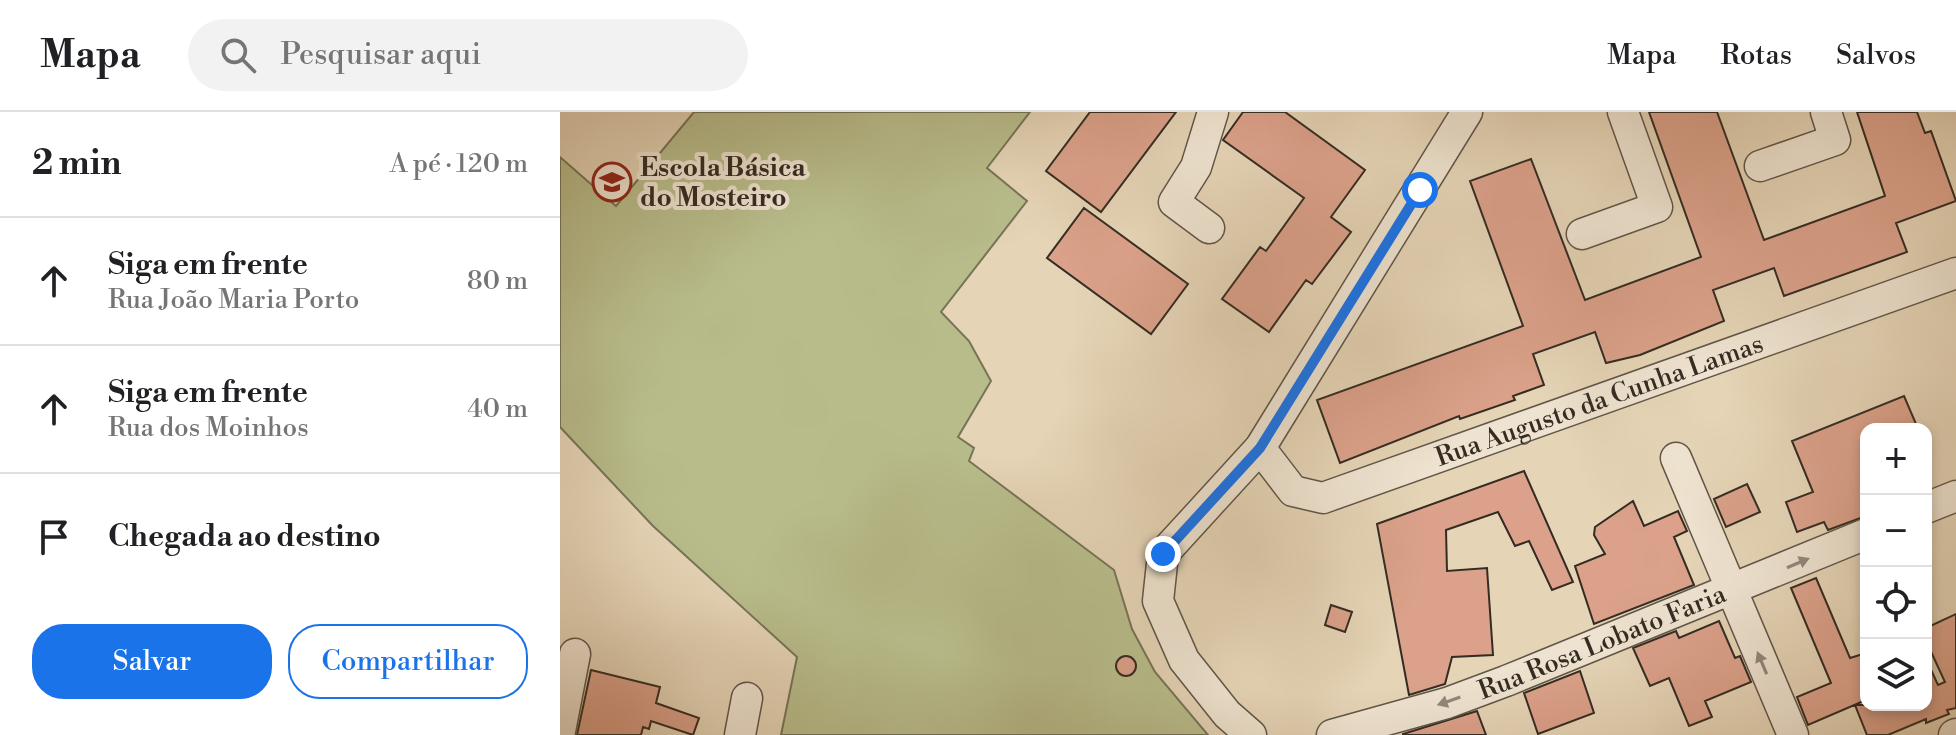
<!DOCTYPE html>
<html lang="pt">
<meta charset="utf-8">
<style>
body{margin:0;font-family:"Libre Bodoni",serif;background:#f2f2f2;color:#202124}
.controls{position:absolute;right:24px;bottom:24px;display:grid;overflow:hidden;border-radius:16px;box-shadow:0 4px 12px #0003}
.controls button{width:72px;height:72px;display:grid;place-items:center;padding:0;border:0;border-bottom:2px solid #e0e0e0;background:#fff;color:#202124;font:40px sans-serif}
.stop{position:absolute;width:24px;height:24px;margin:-18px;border:6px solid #1a73e8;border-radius:50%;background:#fff}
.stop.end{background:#1a73e8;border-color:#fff;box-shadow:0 2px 8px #0008}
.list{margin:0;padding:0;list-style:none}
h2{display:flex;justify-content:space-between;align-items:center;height:104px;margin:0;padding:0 32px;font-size:34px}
h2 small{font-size:26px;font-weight:400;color:#757577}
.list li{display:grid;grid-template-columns:52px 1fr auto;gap:24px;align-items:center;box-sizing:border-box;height:128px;padding:0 32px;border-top:2px solid #e0e0e0}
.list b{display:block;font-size:30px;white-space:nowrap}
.list p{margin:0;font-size:26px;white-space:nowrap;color:#757577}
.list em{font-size:26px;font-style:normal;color:#757577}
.actions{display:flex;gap:16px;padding:24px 32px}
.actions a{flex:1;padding:18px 0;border:2px solid #1a73e8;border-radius:32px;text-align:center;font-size:28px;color:#1a73e8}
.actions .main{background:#1a73e8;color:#fff}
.icon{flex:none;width:44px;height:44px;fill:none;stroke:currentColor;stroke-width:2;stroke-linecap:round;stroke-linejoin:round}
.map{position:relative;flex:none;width:1396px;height:623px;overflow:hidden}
header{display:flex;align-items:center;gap:48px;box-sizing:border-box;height:112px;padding:0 40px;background:#fff;border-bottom:2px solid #e0e0e0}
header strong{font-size:38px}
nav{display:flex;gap:44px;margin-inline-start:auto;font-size:28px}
.search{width:560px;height:72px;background:#f2f2f2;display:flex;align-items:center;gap:20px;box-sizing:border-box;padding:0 28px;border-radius:44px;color:#757577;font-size:30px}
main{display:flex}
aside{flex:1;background:#fff}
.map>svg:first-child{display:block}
.green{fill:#b8bc8b;stroke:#767457;stroke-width:2}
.building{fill:#dba18a;stroke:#342c23;stroke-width:2}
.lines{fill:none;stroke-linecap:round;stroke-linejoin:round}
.minor-casing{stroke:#605648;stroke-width:33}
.minor{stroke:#eee3d0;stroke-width:30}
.oneway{fill:#91887a}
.route{stroke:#1a73e8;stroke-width:10}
.labels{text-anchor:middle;stroke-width:8;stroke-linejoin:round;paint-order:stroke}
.poi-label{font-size:26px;font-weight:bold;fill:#342c23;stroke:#eee3d0;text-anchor:start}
.street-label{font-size:26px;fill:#342c23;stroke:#eee3d0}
</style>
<header>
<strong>Mapa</strong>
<div class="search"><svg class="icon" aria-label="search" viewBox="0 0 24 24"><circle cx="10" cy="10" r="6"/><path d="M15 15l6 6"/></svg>Pesquisar aqui</div>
<nav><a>Mapa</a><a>Rotas</a><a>Salvos</a></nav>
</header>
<main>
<aside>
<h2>2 min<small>A pé · 120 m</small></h2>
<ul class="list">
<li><svg class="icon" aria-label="ahead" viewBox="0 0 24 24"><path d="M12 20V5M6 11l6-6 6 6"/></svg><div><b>Siga em frente</b><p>Rua João Maria Porto</p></div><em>80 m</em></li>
<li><svg class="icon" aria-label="ahead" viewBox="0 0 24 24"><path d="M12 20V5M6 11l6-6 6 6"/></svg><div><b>Siga em frente</b><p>Rua dos Moinhos</p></div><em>40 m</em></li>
<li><svg class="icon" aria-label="arrive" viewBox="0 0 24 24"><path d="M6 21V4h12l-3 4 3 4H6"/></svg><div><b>Chegada ao destino</b></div></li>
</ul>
<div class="actions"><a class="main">Salvar</a><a>Compartilhar</a></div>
</aside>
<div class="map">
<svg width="1396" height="623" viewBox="0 0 1396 623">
<rect width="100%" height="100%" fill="#e5d4b6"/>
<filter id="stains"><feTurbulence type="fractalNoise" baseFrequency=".0025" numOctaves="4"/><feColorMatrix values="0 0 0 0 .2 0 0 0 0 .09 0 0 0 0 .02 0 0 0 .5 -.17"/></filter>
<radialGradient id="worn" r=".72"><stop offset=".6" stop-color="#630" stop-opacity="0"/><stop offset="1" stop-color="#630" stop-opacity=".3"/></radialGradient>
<!-- green -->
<path class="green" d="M134,0H470L427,56L467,89L381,200L409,229L431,269L398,325L414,336L409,349L554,458L572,517L595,560L648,623H221L237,545L93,414L0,315V45L56,94Z"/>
<!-- building -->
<path class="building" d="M530,0H616L541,100L486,59Z
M683,0H725L805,58L771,105L791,120L752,172L746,168L709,220L662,187L700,135L706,139L744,86L663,28Z
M1089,0H1157L1204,128L1325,84L1297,0H1357L1365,21L1371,19L1396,89L1336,111L1347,140L1224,184L1214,156L1153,178L1164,209L1080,243L1046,251L1035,220L973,242L984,273L953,284L955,288L900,307L899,304L780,351L757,288L963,214L910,69L971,47L1025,188L1141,145Z
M524,96L628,172L591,222L487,146Z
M1344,284L1356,312L1344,317H1306V404L1268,418L1264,410L1237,420L1226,390L1253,380L1232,329Z
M964,359L1013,470L992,478L969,429L955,434L938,400L886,418L887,459L927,456L933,543L892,545L885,572L849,583L817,412Z
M1187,372L1200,400L1166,415L1154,387Z
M1073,389L1084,414L1118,399L1127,419L1114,425L1134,473L1034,512L1015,454L1045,442L1034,423L1035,415Z
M1256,466L1290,546L1306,541V588L1248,613L1237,585L1271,571L1231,476Z
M771,493L792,500L785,520L765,513Z
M1396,502V596L1387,598L1389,602L1366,611V607L1328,623H1307L1295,593H1366V547L1378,573L1385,570L1366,529V516Z
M1159,509L1175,546L1180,544L1191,570L1145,589L1152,605L1129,614L1109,566L1090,574L1073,536L1116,519L1119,526Z
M556 554a10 10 0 1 1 20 0a10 10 0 1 1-20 0Z
M31,558L100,575L96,591L139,606L133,623L91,609L89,617L83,615L81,623H17Z
M1020,559L1034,601L978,622L964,581Z
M917,599L926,623H843V622Z"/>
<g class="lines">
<defs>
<g id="minor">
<path d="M1200,54L1275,28L1266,0"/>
<path d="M649,116L614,90L636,55L653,0"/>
<path d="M1022,122L1097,95L1063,0"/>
<path id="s1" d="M700,336L733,379L763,386L1396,161"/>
<path d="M1116,346L1233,623"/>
<path d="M1366,396L1396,384"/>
<path d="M0,619L15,542"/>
<path d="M180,623L187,586"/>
<path d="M691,623L667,602L624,548L598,489L603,442L700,336L907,0"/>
<path id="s2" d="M772,623L887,591L946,569L1306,422"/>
<path d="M1394,623L1396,622"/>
</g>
</defs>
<!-- minor casing -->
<use href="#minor" class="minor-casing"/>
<!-- minor -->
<use href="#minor" class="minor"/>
</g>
<!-- one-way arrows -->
<defs><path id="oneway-solid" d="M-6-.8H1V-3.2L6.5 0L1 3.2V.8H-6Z" transform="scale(2)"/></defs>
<g class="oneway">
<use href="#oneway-solid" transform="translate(1238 451) rotate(-23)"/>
<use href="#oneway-solid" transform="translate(1202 551) rotate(-113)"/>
<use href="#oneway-solid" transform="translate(889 589) rotate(161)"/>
</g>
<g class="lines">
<!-- route -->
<path class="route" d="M603,442L700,336L860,78"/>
</g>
<!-- icons -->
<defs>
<symbol id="school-ring" viewBox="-11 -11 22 22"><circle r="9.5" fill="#eee3d0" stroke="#8f2418" stroke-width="1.5"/><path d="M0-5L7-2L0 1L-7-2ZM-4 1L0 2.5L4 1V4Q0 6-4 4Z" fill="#8f2418"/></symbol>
</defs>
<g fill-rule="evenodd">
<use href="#school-ring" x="30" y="48" width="44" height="44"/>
</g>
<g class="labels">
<!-- poi labels -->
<g class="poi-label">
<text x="80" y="64">Escola Básica<tspan x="80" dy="30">do Mosteiro</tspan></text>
</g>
<!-- street labels -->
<g class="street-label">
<text dy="9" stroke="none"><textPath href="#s1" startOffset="378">Rua Augusto da Cunha Lamas</textPath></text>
<text dy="9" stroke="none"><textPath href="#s2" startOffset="286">Rua Rosa Lobato Faria</textPath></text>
</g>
</g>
<rect width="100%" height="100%" filter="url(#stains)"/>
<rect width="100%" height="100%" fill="url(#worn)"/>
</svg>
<div class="controls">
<button>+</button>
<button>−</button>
<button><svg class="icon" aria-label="locate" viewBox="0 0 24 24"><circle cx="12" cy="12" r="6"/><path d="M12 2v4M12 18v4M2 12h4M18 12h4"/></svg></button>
<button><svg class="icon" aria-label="layers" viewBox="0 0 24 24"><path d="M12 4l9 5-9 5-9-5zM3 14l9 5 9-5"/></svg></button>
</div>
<div class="stop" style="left:860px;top:78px"></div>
<div class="stop end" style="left:603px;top:442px"></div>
</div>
</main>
